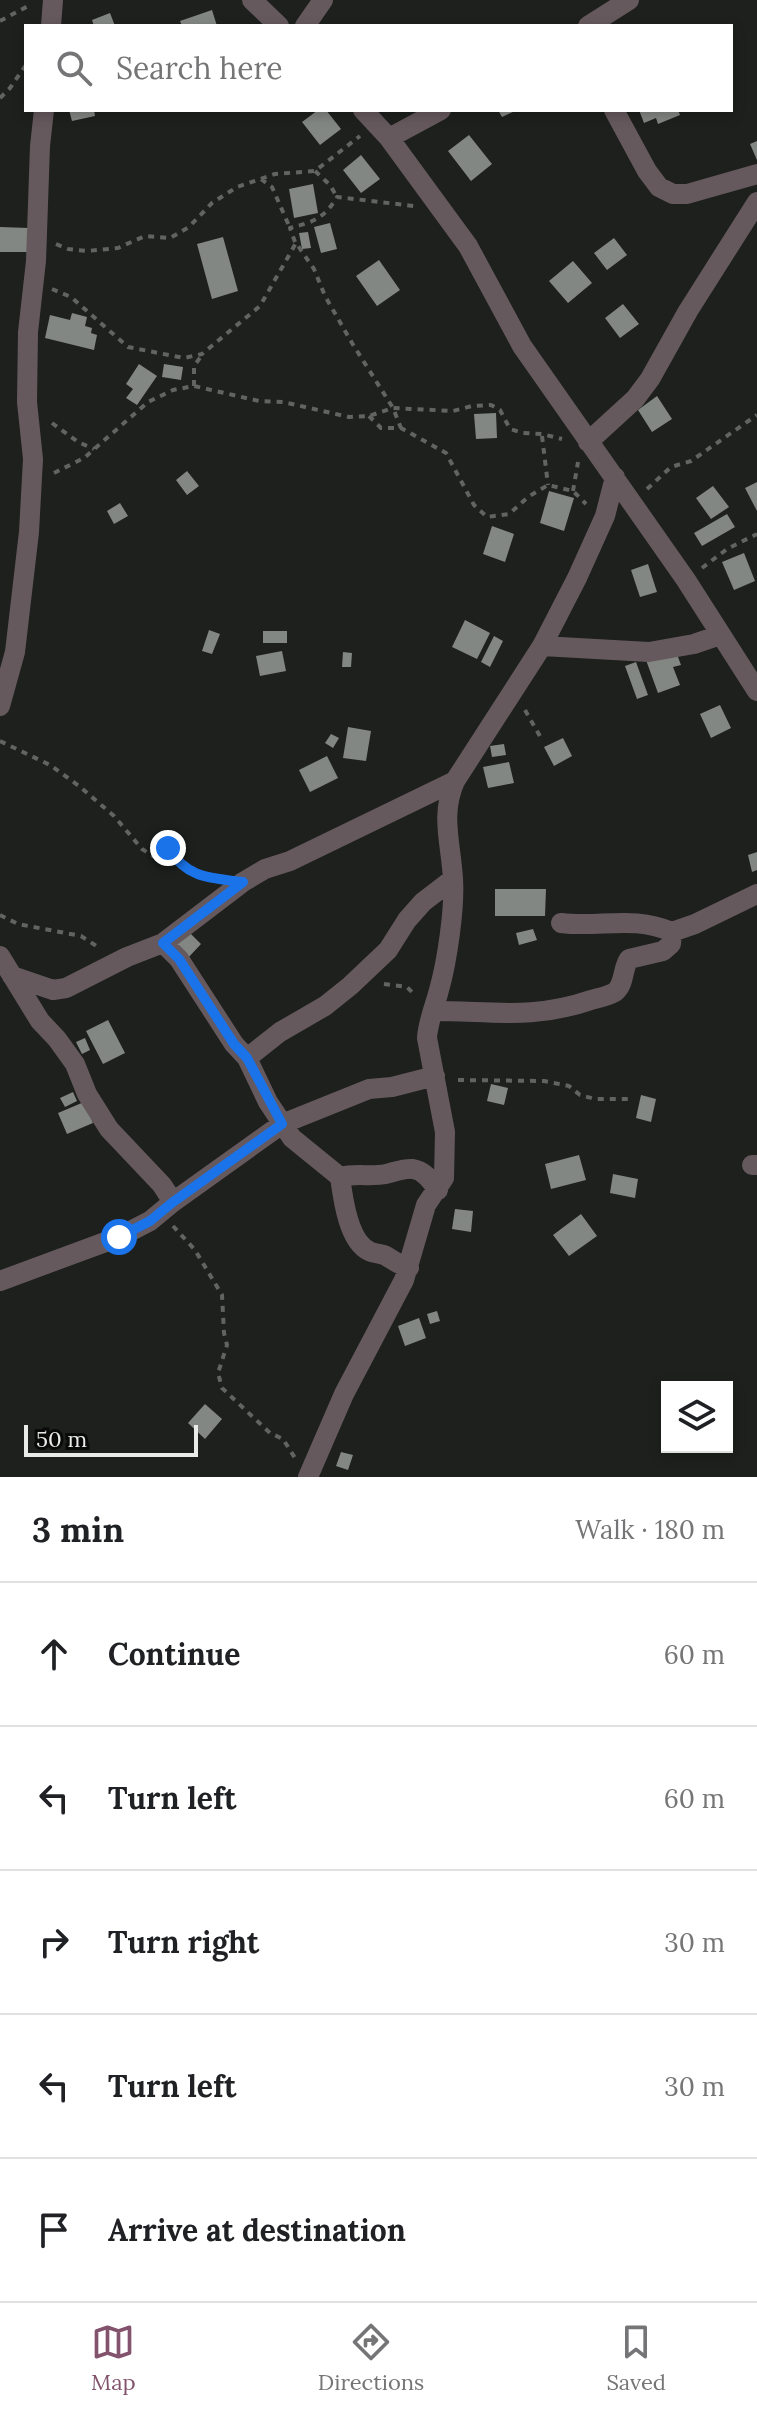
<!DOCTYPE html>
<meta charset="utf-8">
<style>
body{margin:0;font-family:Lora,serif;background:#f2f2f2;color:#202124}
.controls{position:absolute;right:24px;bottom:24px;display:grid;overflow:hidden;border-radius:0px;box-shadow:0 4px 12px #0003}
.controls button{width:72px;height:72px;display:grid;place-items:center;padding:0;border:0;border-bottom:2px solid #e0e0e0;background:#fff;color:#202124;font:40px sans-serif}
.scale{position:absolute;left:24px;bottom:20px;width:174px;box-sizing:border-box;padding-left:8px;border:4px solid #e9ebe8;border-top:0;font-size:22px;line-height:28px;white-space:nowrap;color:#e9ebe8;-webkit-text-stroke:6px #080908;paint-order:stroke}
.stop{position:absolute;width:24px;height:24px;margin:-18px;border:6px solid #1a73e8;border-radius:50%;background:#fff}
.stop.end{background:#1a73e8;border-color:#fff;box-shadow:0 2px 8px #0008}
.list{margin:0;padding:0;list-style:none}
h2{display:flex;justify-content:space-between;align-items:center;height:104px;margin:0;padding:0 32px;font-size:34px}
h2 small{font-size:26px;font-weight:400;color:#757577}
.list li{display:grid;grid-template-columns:52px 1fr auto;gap:24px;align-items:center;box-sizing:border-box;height:144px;padding:0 32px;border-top:2px solid #e0e0e0}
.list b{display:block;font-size:30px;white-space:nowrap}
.list em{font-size:26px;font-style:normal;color:#757577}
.icon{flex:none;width:44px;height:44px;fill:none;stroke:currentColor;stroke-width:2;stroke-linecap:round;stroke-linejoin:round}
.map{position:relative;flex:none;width:757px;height:1477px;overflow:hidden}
.search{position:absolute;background:#fff;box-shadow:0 4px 12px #0003;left:24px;right:24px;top:24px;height:88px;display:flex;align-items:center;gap:20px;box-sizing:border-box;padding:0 28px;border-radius:0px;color:#757577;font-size:30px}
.sheet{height:824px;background:#fff}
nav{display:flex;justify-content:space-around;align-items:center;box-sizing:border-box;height:112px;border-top:2px solid #e0e0e0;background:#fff;font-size:22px;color:#757577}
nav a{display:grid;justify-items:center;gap:4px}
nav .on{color:#83526c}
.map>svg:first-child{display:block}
.building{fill:#838783}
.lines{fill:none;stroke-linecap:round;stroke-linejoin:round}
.path{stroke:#616461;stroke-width:4;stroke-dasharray:6 6;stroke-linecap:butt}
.street{stroke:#66595e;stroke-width:20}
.route{stroke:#1a73e8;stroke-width:10}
</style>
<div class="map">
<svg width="757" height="1477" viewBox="0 0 757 1477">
<rect width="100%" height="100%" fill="#1d201d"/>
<!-- building -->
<path class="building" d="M212,10L217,26H182L180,21Z
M110,13L115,26H94L92,20Z
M69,110H94L95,116L72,121Z
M318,110H326L341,129L320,145L302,122Z
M498,110H517L502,117Z
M639,110H678L680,115L658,124L656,118L644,123Z
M469,135L492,164L471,181L448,151Z
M757,141V160L750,144Z
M361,155L380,179L361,193L343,170Z
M313,184L318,213L294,218L289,189Z
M330,223L337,249L321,253L314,227Z
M0,227L29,228V252H0Z
M308,232L311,248L302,249L299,233Z
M223,237L238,291L212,299L197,244Z
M614,238L627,255L607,270L594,253Z
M379,260L400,290L377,306L356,276Z
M573,261L592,283L568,303L549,281Z
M623,304L639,324L620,338L605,318Z
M72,313L87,317L85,326L92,328L91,333L97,335L94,350L45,338L50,315L70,320Z
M139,364L157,376L137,405L126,398L133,389L126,384Z
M164,364L183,367L181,380L162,377Z
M657,396L672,419L652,432L638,410Z
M496,413L497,438L476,439L474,414Z
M187,471L199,486L187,495L176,480Z
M757,482V511L745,488Z
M713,486L729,507L711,519L696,498Z
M549,491L574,498L564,531L540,523Z
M120,503L128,516L114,524L107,511Z
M727,514L735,527L702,546L694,533Z
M492,526L514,534L505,562L483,554Z
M744,553L755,581L734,590L722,562Z
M648,564L657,592L640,597L631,570Z
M465,620L490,633L477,659L452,647Z
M209,630L220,634L212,654L202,651Z
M263,631H287V643H263Z
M494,636L503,641L490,667L481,662Z
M675,649L681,665L673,667L680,685L658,693L646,660Z
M282,651L286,671L260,676L256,656Z
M343,652L352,653L351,667H342Z
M636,662L648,695L637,699L625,666Z
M720,705L731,728L711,738L700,714Z
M348,727L371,731L366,761L343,758Z
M331,734L339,738L333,748L325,743Z
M563,738L572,756L554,766L544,747Z
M504,744L506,755L492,757L490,746Z
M327,756L338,778L310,792L299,770Z
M509,762L514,783L488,788L483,767Z
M757,852V870L752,872L748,855Z
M495,889H546L545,916H495Z
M186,929L201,944L187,959L171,945Z
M533,929L537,940L519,945L516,933Z
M108,1020L125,1053L103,1064L86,1031Z
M85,1038L90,1050L82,1054L76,1042Z
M491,1084L508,1088L504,1105L487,1101Z
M73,1092L77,1101L65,1107L60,1098Z
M641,1095L656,1099L651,1122L636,1118Z
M84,1102L93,1123L67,1134L58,1113Z
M579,1155L586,1180L551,1189L545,1164Z
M613,1174L638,1179L635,1198L610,1193Z
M455,1209L473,1211L471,1232L452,1229Z
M581,1214L597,1236L569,1256L553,1235Z
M437,1311L440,1321L430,1324L427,1314Z
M419,1318L426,1338L405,1346L398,1326Z
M205,1404L222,1419L205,1439L188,1423Z
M341,1452L353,1455L348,1470L336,1466Z"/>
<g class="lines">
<!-- path -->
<path class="path" d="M0,21L30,5
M0,98L10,88L26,65
M315,171L330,185L337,197
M261,179L272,187L290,228
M295,242L290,228C313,222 324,219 337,197L414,206
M56,244L68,249L87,251L118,248L145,236L170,238L189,227L212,203L237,187L275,174L315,171L360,136
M52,289L71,297L128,347L184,358L202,354L260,306L296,243L314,269L325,296L352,343L393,408L401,428
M194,386V366L202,355
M369,416L381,428H401L446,453L474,505L487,517L509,514L528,497L548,485L573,491L586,504
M52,423L78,442L94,449
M542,436L548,485
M54,473L84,458L148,402L173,390L194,386L259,401L283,402L349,417L369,416L393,408L453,411L472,406L491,405L500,410L510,429L523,433L542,434L562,439
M647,489L671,467L691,461L757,415
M573,491L578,462
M702,568L727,549L757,534
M525,710L541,738
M0,741L50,765L79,786L114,816L142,849L153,856L168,848C179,866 193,876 214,878
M0,915L18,924L81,936L98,947
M384,984L407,987L416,996
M458,1080L544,1081L569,1086L580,1095L595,1099H628
M173,1226L195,1250L222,1295L224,1333L227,1345L218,1373L222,1388L270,1433L283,1439L295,1458"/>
<!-- street -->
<path class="street" d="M252,0L279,26
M51,26L53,0
M305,26L323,0
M588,26L629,0
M363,110L389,138L468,246L522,346L686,580L757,691
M614,110L647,171L659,187L673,194H687L757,174
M389,138L441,110
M588,442L635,399L650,379L688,311L757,202
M542,646L649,652L694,644L720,635
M0,706L15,652L29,532L33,459L27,402L28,332L36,261L40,146L44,110
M561,923C600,928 633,915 672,932
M163,943L179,959L234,1044L247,1058L268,1102L292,1138L340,1177C343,1198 348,1241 369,1251C374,1254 381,1253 386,1256C395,1261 399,1265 409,1268
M0,956L40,1021L57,1039L75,1064L87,1094L109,1129L162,1185L173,1202
M12,976L53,990L66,988L127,957L163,943L243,882L265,869L290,861L455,781
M433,1011C492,1011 533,1020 591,1000C598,998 609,996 615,992C625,984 622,969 629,959L663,951L671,944L672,932L695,924L757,894
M247,1058L280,1032L325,1006L350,986L388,950L407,920L423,902L453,879
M752,1165H757
M340,1177C355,1173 371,1177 386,1174C395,1172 404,1168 413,1169C425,1171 431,1181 438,1190
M0,1281L119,1237L150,1221L173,1202L282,1124L369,1089L392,1087L435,1076
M308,1477L344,1394L404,1280L426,1205L444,1178L445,1132L427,1038C428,1021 435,1006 439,990C447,962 455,908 453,879C451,843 440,815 455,781L542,646L577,578L605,516L615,477"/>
</g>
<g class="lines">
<!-- route -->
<path class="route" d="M119,1237L150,1221L173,1202L282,1124L247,1058L234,1044L179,959L163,943L243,882C210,878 188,879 168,848"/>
</g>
</svg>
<div class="controls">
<button><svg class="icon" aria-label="layers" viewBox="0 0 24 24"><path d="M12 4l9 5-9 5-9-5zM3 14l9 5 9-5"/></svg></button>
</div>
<div class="scale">50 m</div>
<div class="stop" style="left:119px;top:1237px"></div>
<div class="stop end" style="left:168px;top:848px"></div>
<div class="search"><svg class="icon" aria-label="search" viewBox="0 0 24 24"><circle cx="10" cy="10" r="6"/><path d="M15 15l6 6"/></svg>Search here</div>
</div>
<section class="sheet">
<h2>3 min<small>Walk · 180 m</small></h2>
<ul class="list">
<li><svg class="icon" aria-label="ahead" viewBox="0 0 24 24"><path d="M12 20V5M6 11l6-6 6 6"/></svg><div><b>Continue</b></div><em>60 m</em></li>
<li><svg class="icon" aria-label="left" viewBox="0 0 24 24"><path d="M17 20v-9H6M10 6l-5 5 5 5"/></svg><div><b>Turn left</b></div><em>60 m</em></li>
<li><svg class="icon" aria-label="right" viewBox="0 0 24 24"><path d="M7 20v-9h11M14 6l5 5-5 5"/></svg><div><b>Turn right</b></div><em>30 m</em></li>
<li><svg class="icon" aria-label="left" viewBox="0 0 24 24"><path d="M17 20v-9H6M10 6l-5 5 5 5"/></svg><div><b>Turn left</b></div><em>30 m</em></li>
<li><svg class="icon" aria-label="arrive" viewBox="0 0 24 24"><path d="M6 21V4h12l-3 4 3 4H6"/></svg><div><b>Arrive at destination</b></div></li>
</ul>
</section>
<nav>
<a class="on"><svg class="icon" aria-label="map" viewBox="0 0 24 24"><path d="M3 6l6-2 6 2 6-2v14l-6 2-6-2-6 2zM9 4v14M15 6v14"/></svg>Map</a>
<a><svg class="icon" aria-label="directions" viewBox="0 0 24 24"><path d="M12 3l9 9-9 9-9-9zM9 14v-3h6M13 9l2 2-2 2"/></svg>Directions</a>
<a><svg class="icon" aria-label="saved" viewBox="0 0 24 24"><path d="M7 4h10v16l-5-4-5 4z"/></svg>Saved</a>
</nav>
